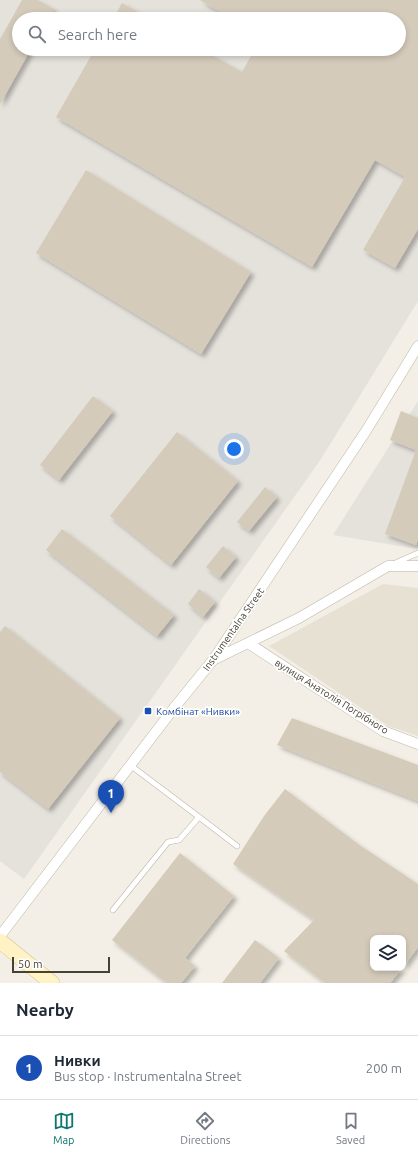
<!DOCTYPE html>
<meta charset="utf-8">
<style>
body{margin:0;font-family:Ubuntu,sans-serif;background:#f6f6f7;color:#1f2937}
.controls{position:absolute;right:12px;bottom:12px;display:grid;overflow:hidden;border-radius:8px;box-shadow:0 2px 6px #0003}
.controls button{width:36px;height:36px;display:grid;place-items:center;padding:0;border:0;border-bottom:1px solid #e0e1e3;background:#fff;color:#1f2937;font:20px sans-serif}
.scale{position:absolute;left:12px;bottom:10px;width:98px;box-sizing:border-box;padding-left:4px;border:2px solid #464035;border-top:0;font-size:11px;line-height:14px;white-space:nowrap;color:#464035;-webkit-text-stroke:3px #fff;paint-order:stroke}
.you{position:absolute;left:234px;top:449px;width:14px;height:14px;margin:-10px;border:3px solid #fff;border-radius:50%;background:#1a73e8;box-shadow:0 0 0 6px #1a73e833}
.badge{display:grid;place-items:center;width:26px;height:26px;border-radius:50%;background:#0f766e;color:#fff;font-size:13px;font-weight:700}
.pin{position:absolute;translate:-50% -33px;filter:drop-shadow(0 1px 2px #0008)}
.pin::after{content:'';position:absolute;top:21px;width:14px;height:12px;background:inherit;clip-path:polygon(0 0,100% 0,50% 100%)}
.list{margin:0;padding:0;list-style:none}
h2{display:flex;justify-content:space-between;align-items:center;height:52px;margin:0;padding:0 16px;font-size:17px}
h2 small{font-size:13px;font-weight:400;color:#747a83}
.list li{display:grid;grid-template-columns:26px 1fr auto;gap:12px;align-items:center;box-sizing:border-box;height:64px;padding:0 16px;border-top:1px solid #e0e1e3}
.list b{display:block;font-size:15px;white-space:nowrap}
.list p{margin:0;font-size:13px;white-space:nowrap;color:#747a83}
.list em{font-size:13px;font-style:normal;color:#747a83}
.icon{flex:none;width:22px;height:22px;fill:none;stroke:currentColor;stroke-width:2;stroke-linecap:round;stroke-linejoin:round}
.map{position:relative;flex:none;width:418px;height:983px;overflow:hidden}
.search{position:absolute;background:#fff;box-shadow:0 2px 6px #0003;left:12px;right:12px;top:12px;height:44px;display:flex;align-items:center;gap:10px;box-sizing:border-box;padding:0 14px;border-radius:22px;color:#747a83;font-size:15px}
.sheet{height:116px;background:#fff}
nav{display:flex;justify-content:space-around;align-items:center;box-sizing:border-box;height:56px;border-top:1px solid #e0e1e3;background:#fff;font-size:11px;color:#747a83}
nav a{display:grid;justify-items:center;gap:2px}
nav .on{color:#0f766e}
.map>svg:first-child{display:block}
.residential{fill:#e7e1d4}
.industrial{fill:#e5e1db;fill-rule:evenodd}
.building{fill:#d5cbbb;filter:url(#shadow)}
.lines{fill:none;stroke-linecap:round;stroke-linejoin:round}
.lane-casing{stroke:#bfb7a8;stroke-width:6}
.street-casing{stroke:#bfb7a8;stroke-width:11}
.secondary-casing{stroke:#d4c495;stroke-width:16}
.lane{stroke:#fff;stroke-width:5}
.street{stroke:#fff;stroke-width:10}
.secondary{stroke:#fff2c4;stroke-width:15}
.transit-dot{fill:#1a4fb4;stroke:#fff;stroke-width:1.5}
.labels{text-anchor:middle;stroke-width:3.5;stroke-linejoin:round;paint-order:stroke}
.street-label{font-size:10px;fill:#464035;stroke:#fff}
.transit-label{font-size:10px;fill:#164399;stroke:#fff;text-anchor:start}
</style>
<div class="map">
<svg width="418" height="983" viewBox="0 0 418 983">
<defs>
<filter id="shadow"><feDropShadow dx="3.5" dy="3.5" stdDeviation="2" flood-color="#0004"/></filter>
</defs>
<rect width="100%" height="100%" fill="#f3efe6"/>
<!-- residential -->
<path class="residential" d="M383,584L418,588V736L388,726L269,646Z"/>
<!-- industrial -->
<path class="industrial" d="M0,0H418V301L321,459L24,879L0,861ZM19,19H399V49H19Z
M418,401V549L333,535Z"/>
<!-- building -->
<path class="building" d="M22,0H38L54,9L48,19H19V49H31L0,104V39Z
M200,0H418V229L395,268L363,250L405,177L375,160L312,267L56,117L95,49H201L242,72L255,49H399V19H232Z
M122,3L150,19H113Z
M86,170L251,272L201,354L36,253Z
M93,396L113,411L59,480L40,465Z
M401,411L418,418V540L416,545L385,534L416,450L390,440Z
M177,432L238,481L171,565L110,516Z
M265,487L277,497L249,531L237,522Z
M62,529L174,615L157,636L46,550Z
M223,546L236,557L219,578L206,567Z
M199,589L215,602L203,617L188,604Z
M5,626L120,718L48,809L0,772V632Z
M292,718L418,765V801L277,745Z
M285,789L358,844L418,884V947L403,967V938H373V968H402L390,983H325L284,951L314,920L233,864L264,816Z
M180,853L234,896L185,958L195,966L181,983H167L112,940Z
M255,940L279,958L260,983H222Z"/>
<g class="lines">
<defs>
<path id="lane" d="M393,564L418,553
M199,817L237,846
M113,910L168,842L179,840L199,817L130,765"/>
<path id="street" d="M248,643L383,731L418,744
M213,660L299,618L388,566H418
M0,936L174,708L213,660L366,431L418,346"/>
<path id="secondary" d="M0,941L52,983"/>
</defs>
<!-- lane casing -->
<use href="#lane" class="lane-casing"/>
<!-- street casing -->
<use href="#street" class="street-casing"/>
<!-- secondary casing -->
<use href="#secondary" class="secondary-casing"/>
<!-- lane -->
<use href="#lane" class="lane"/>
<!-- street -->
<use href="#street" class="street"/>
<!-- secondary -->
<use href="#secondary" class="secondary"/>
</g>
<!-- markers -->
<rect class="transit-dot" x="144" y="707" width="8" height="8" rx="2"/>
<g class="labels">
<!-- street labels -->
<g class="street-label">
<text transform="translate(233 629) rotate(-55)" y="4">Instrumentalna Street</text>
<text transform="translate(332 696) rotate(32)" y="4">вулиця Анатолія Погрібного</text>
</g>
<!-- transit labels -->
<g class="transit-label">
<text x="156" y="715">Комбінат «Нивки»</text>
</g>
</g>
</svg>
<div class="controls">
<button><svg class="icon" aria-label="layers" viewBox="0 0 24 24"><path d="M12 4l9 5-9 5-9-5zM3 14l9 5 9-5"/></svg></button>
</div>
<div class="scale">50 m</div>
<div class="you"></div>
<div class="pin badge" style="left:111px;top:813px;background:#1a4fb4">1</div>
<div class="search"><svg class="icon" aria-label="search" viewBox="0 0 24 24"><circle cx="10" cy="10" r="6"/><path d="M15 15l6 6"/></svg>Search here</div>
</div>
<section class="sheet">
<h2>Nearby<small></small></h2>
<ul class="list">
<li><span class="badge" style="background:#1a4fb4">1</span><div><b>Нивки</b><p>Bus stop · Instrumentalna Street</p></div><em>200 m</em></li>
</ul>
</section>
<nav>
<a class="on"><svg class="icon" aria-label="map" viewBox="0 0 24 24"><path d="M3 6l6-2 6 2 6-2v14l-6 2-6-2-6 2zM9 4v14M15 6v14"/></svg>Map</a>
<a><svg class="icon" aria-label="directions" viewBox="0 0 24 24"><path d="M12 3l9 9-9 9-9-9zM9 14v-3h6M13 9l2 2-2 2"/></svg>Directions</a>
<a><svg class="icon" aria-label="saved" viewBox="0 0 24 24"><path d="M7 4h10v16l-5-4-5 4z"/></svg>Saved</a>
</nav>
